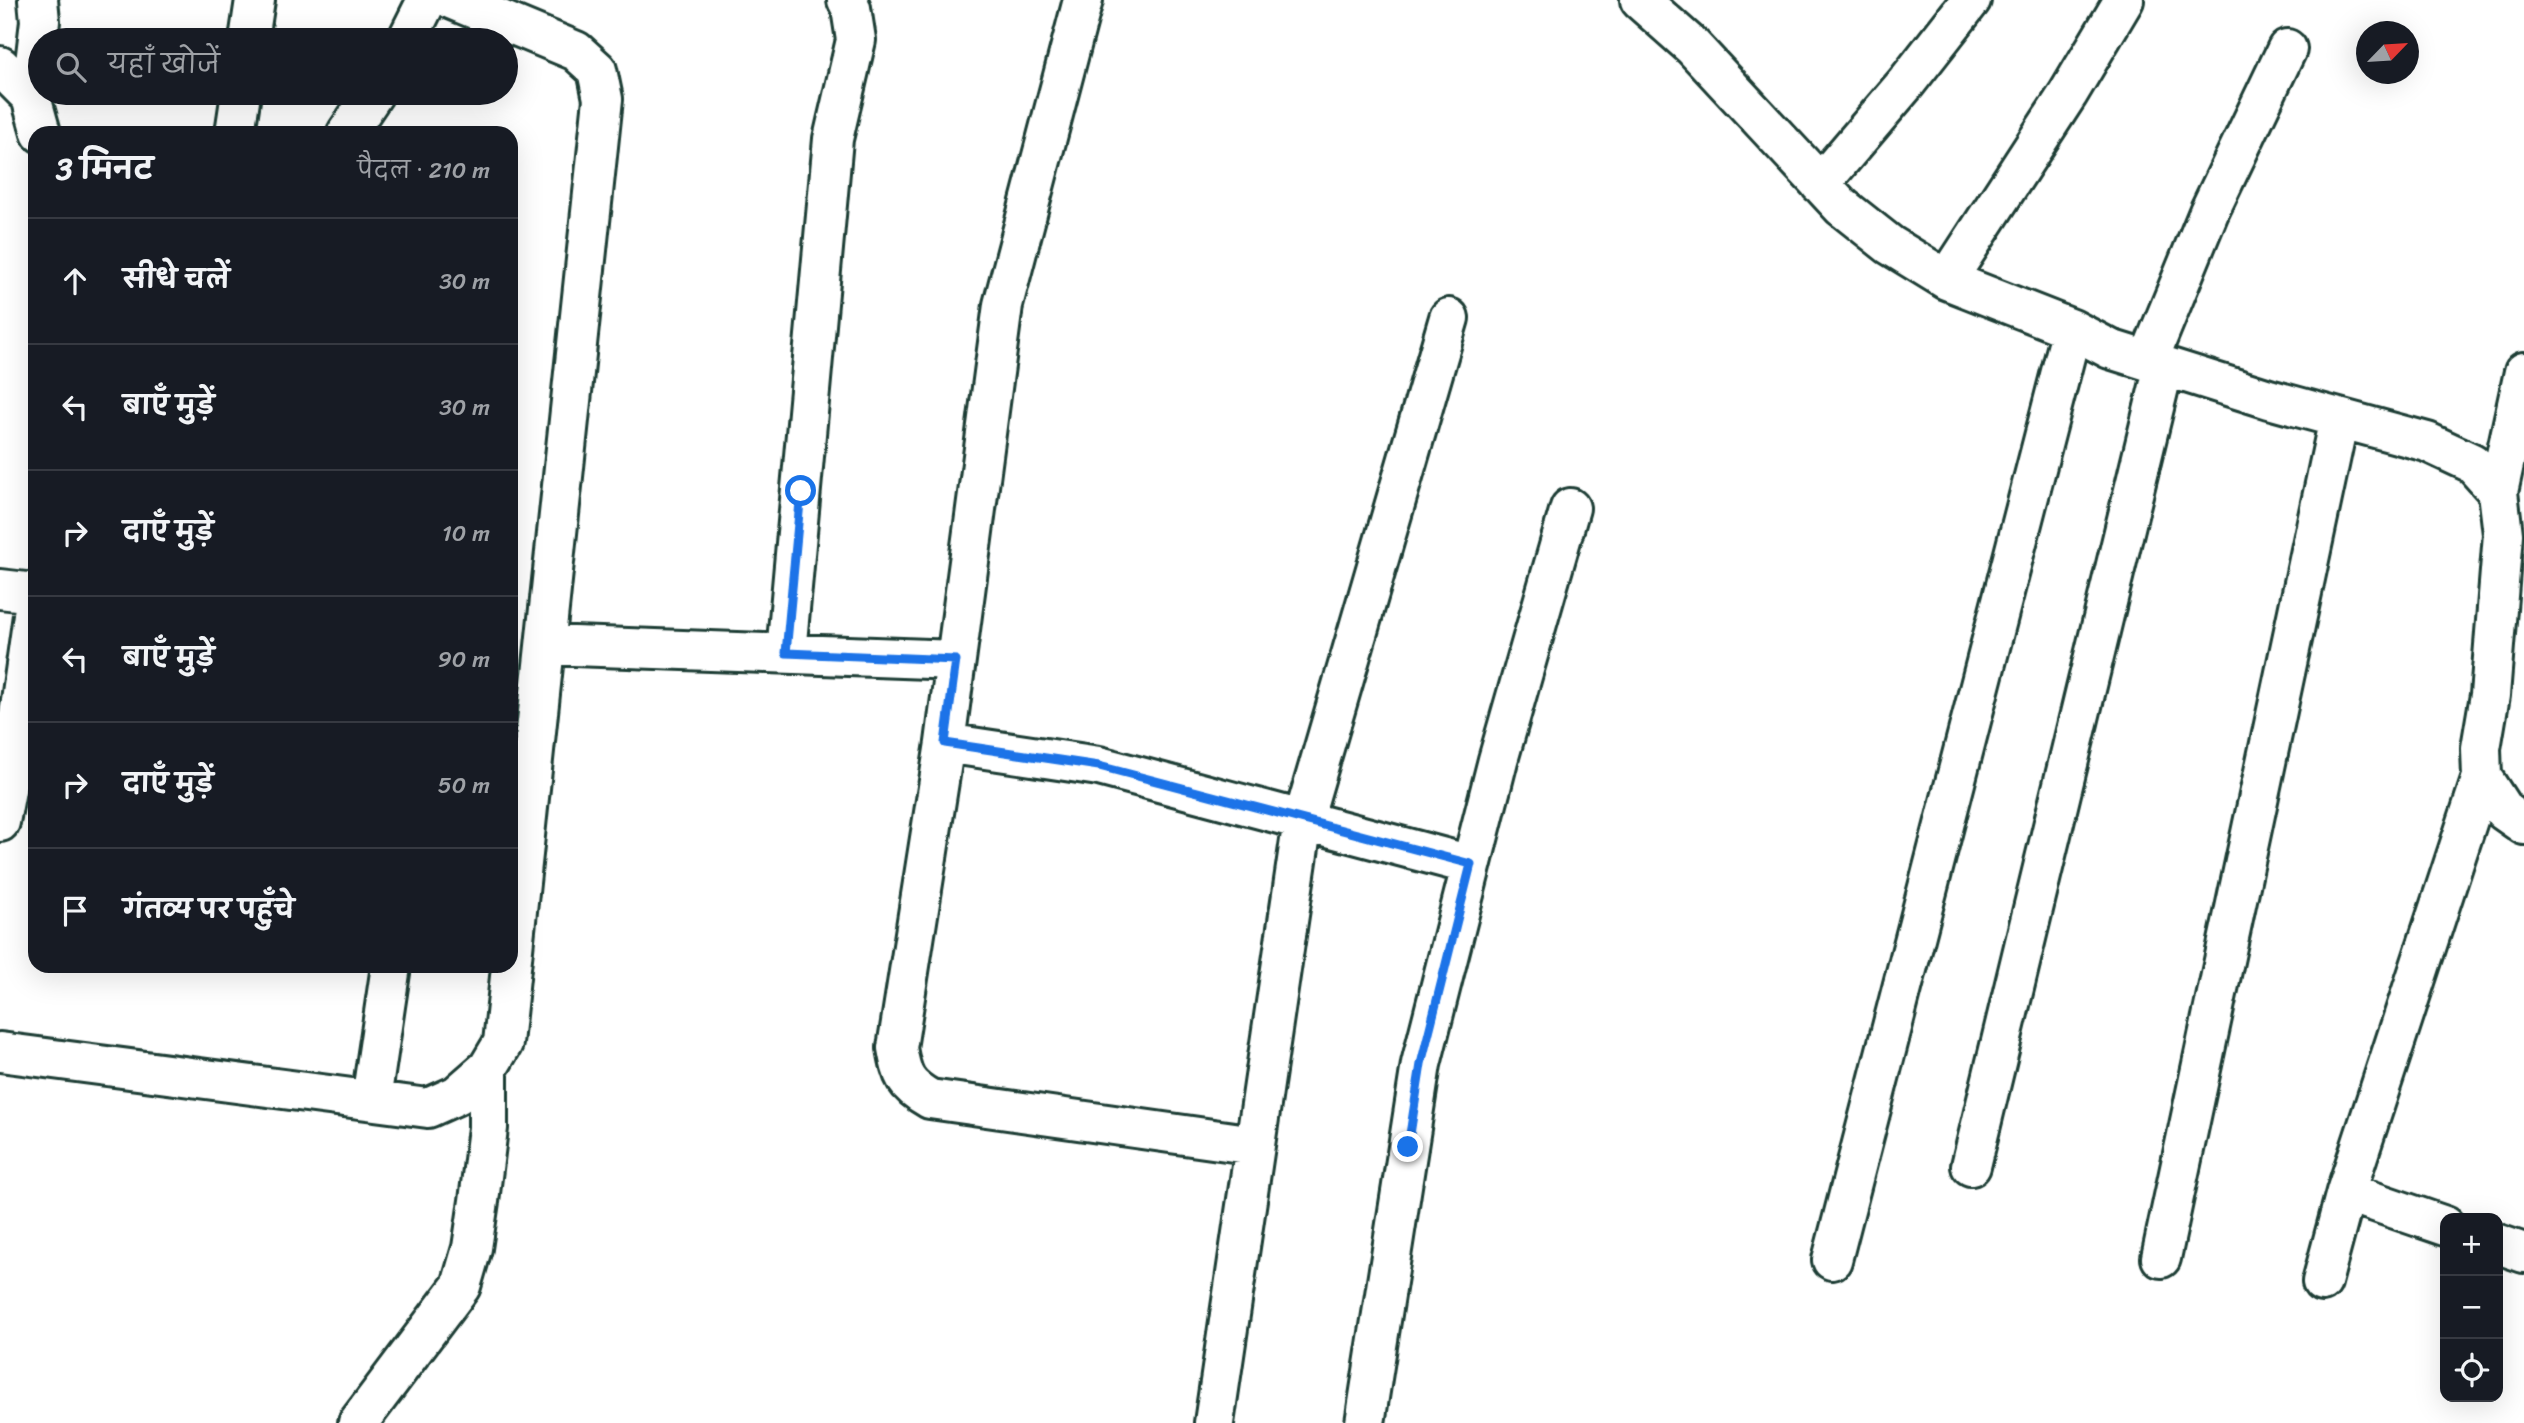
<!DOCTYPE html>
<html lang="hi">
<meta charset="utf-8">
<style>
body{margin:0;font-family:Sriracha,"Playpen Sans Deva",sans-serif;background:#20242c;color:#f1f3f6}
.controls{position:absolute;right:21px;bottom:21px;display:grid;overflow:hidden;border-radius:14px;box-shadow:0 7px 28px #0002}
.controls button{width:63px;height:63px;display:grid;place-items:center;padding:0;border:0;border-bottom:2px solid #363941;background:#171b24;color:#f1f3f6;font:35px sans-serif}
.compass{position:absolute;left:2356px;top:21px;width:63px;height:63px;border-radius:50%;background:#171b24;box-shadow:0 7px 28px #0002;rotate:65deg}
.stop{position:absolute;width:21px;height:21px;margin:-16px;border:5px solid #1a73e8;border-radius:50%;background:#fff}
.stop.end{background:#1a73e8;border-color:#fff;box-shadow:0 2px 7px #0008}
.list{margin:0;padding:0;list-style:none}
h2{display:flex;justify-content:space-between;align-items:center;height:91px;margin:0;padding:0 28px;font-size:30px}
h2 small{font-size:23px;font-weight:400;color:#9ea1a6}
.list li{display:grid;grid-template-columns:46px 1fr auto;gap:21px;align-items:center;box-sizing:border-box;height:126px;padding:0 28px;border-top:2px solid #363941}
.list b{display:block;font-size:26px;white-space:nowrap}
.list em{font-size:23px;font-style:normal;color:#9ea1a6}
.icon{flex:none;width:38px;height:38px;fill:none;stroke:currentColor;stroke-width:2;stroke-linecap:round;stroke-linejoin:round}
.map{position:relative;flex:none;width:2524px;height:1423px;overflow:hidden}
.search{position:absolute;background:#171b24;box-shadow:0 7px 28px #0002;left:28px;top:28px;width:490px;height:77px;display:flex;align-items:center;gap:18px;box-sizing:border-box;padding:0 24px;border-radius:38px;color:#9ea1a6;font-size:26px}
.panel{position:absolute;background:#171b24;box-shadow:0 7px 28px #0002;left:28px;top:126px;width:490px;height:847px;border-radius:21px}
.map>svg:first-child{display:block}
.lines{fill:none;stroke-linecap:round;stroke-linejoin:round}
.minor-casing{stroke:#1f3d34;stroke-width:44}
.minor{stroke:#fff;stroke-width:38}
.route{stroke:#1a73e8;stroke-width:9}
</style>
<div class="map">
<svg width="2524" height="1423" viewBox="0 0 2524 1423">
<rect width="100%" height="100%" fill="#fff"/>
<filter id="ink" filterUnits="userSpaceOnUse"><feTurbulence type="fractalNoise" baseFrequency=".0143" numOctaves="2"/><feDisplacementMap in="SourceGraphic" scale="14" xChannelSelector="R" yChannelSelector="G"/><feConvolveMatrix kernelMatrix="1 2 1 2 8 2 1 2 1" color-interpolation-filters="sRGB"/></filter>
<g filter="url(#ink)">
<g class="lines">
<defs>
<path id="minor" d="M1083,0L1003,305L945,743L897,1048C902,1076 905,1085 930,1099L1255,1145
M1640,0L1693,47L1842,207L1890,245L1947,280L2072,329L2110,349L2269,399L2427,442L2472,463L2498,492L2503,534L2490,695L2481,748L2482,777L2504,811L2524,825
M249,40L255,0
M407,40L427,0
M0,66L31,97L41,133
M31,97L40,21L38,0
M235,133L241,93
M347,133L374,93
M1820,184L1906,83L1971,0
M1947,280L2068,94L2124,0
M2148,361L2209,212L2287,49
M2498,492L2524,372
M0,589L35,593
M546,645L956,660
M786,653L833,139L856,40L851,8L847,0
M945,743L1099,766L1471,865
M0,822L16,736L35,601
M0,1052L428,1108L457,1095L488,1068L503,1043L603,99L597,70L576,51L453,0
M371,1100L391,966
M1971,1166L2164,366
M2346,1192L2445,1226
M2498,1244L2524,1253
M2161,1258L2339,418
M1832,1260L2072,329
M2322,1282L2346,1192L2482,777
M358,1423L461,1286L472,1248L479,1201L488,1128V1068
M1214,1423L1303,820L1449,318
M1365,1423L1421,1064L1498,760L1570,508"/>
</defs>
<!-- minor casing -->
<use href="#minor" class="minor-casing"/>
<!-- minor -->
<use href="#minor" class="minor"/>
</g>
</g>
<g class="lines" filter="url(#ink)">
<!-- route -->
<path class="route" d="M801,491L786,653L956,660L945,743L1099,766L1471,864L1421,1064L1408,1147"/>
</g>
</svg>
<div class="controls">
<button>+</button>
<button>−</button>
<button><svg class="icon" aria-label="locate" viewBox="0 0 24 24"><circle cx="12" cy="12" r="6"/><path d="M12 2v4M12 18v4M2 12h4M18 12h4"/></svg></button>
</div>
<svg class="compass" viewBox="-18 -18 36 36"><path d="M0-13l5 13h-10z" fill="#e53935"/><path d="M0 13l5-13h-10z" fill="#9ea1a6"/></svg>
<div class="stop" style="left:801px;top:491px"></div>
<div class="stop end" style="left:1408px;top:1147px"></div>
<div class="search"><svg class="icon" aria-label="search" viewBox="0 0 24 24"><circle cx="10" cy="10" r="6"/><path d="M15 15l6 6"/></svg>यहाँ खोजें</div>
<section class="panel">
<h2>3 मिनट<small>पैदल · 210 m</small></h2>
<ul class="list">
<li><svg class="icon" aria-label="ahead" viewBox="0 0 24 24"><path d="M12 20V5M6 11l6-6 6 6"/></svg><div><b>सीधे चलें</b></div><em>30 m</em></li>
<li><svg class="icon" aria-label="left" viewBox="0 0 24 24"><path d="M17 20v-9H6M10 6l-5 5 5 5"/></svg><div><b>बाएँ मुड़ें</b></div><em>30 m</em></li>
<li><svg class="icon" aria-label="right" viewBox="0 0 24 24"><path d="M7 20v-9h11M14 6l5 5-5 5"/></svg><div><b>दाएँ मुड़ें</b></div><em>10 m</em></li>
<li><svg class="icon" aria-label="left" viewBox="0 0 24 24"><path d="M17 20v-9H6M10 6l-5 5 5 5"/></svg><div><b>बाएँ मुड़ें</b></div><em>90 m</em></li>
<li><svg class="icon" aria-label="right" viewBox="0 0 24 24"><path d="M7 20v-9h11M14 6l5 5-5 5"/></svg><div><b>दाएँ मुड़ें</b></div><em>50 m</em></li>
<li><svg class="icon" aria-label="arrive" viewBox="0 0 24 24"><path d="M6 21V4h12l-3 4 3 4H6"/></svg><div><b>गंतव्य पर पहुँचे</b></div></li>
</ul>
</section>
</div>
